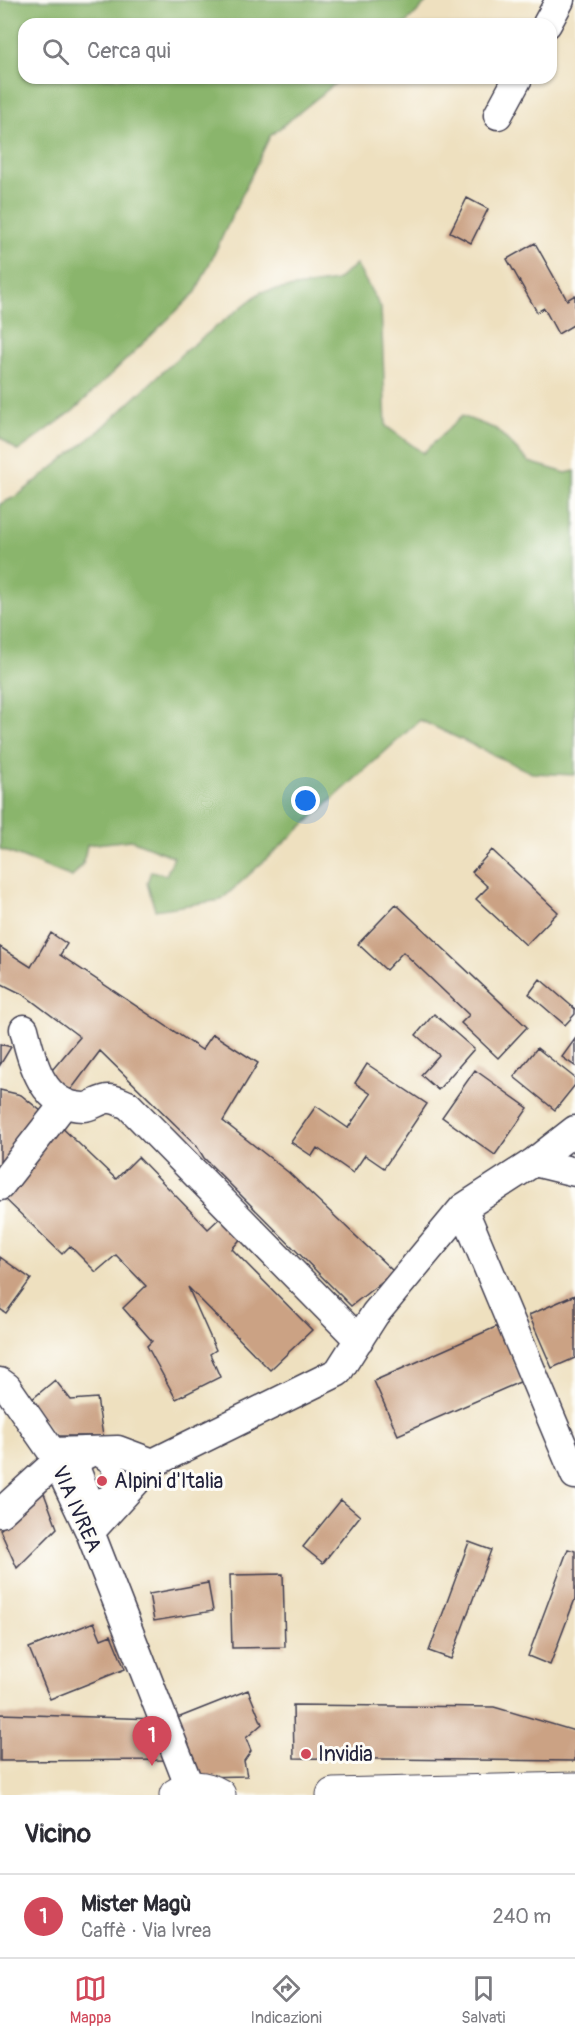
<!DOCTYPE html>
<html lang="it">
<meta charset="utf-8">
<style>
body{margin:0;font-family:Pangolin,sans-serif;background:#f7f7f7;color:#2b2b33}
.you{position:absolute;left:306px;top:801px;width:21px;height:21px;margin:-15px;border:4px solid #fff;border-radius:50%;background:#1a73e8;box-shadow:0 0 0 9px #1a73e833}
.badge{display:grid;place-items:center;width:39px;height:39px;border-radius:50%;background:#d1495b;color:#fff;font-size:20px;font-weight:700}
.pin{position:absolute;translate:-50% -50px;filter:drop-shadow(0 2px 3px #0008)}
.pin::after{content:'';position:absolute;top:32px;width:21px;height:18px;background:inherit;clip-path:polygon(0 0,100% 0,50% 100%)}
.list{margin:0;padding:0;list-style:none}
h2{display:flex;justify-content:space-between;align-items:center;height:78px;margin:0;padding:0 24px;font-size:26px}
h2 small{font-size:20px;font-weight:400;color:#7c7c81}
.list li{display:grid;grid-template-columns:39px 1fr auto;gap:18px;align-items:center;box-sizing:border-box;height:84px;padding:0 24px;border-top:2px solid #e1e1e2}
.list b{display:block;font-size:22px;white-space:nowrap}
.list p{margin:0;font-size:20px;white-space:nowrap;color:#7c7c81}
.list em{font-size:20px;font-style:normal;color:#7c7c81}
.icon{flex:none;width:33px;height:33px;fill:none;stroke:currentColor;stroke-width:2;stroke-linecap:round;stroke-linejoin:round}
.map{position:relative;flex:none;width:575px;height:1795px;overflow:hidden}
.search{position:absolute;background:#fff;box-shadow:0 2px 4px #0004;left:18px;right:18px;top:18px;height:66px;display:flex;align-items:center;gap:15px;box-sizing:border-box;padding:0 21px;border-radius:18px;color:#7c7c81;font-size:22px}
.sheet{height:162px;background:#fff}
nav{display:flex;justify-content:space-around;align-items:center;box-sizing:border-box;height:84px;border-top:2px solid #e1e1e2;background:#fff;font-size:16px;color:#7c7c81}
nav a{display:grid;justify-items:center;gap:3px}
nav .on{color:#d1495b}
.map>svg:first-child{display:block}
.forest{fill:#8ab56c;stroke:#566c54;stroke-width:1.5}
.building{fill:#cba284}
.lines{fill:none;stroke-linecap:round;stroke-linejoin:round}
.pedestrian-casing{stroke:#413e4f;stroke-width:25}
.minor-casing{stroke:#413e4f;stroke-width:31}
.secondary-casing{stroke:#413e4f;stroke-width:35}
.pedestrian{stroke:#fff;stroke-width:22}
.minor{stroke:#fff;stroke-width:28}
.secondary{stroke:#fff;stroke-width:33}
.poi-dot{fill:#d1495b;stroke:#fdfcf7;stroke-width:2}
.labels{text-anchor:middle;stroke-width:6;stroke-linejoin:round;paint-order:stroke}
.poi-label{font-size:21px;fill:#22223b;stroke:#fdfcf7;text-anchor:start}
.street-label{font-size:21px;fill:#22223b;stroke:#fdfcf7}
</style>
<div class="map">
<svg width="575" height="1795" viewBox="0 0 575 1795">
<rect width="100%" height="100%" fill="#fdfcf7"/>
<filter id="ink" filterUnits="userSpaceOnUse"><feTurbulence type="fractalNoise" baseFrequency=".0167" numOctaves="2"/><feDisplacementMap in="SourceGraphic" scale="12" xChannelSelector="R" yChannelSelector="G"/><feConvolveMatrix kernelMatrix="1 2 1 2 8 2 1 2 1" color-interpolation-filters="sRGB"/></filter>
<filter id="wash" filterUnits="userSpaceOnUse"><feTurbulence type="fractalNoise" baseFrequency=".008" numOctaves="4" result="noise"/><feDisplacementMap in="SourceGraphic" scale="24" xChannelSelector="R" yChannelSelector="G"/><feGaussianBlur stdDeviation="1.35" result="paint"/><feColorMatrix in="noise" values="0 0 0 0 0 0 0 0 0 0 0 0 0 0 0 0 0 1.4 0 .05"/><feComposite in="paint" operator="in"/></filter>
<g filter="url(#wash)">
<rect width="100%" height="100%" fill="#eee0bf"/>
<!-- forest -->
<path class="forest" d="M0,0H429L405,24H24V78H342L270,136L196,292L73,411L18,451L0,437Z
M356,264L381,308L386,426L423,453L462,416L496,429L529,462L566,473L575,471V775L532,773L420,720L221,900L155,910L147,883L151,871L166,875L174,857L131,840L87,845L83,864L72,877L0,849V504L17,496L99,431L185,351L261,292L336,281Z"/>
<g id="blocks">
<!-- building -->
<path class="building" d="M467,198L488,209L471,243L450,232Z
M535,243L567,300L575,295V324L558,334L544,308L537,312L507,259Z
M492,850L558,912L526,945L476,899L488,887L472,872Z
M396,904L527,1027L498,1058L461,1023L469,1015L403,952L386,970L358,944Z
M51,933L67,944L60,955L202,1050L213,1034L258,1063L223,1121L288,1172L394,1272L351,1306L204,1158L196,1145L100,1051L70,1091L47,1076L80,1037L24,995L0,983V947L31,967Z
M540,979L575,1009V1014L565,1025L529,994Z
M434,1014L474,1049L438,1090L421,1075L439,1055L416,1035Z
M575,1039V1066L562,1057Z
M0,1044L11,1047L0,1065Z
M537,1048L575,1078V1085L555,1110L514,1077Z
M367,1064L427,1104L384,1168L365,1155L353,1173L317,1148L312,1156L291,1142L316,1106L348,1128L371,1094L355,1083Z
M475,1070L528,1108L495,1155L442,1117Z
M0,1090L21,1095L47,1116L0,1178Z
M56,1122L116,1179L138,1157L208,1229L222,1216L243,1236L232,1249L312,1330L270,1370L188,1287L216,1350L210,1354L220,1377L176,1399L147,1346L152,1341L123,1308L146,1286L116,1255L96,1272L70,1246L62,1254L0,1194Z
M0,1257L31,1279L6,1313L0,1309Z
M575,1295V1358L552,1368L529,1315Z
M498,1326L522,1381L398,1435L374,1381Z
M55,1380L71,1400L97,1398L103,1436H54L30,1401Z
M42,1488L57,1528L17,1568L0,1530Z
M341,1500L360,1516L323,1563L303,1547Z
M469,1542L491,1550L451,1659L429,1651Z
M568,1549L575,1551V1599L550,1665L528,1656Z
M283,1574L285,1647L232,1648L230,1575Z
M208,1583L213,1611L154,1621L149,1594Z
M94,1622L101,1639L111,1635L125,1669L50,1699L29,1648Z
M248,1690L262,1724L246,1738L251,1751L244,1761L247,1776L197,1777L175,1719Z
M293,1705L494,1707L575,1731V1761L294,1758Z
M0,1714L156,1719L170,1760L0,1761Z"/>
</g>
</g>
<g filter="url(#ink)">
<use href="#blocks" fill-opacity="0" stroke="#413e4f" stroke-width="1.5"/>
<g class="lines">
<defs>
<path id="pedestrian" d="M92,1455H99L111,1463L117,1484L108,1497L92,1502L79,1469L82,1460Z"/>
<path id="minor" d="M547,24L560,0
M498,115L518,78
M24,1029C32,1061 42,1107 84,1107C92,1107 101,1098 110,1099C116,1099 122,1103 128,1105L359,1340
M534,1162L575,1172
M0,1186L64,1104
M463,1208L575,1475
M0,1382L7,1387L52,1452
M0,1513L56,1462
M90,1532L153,1463
M190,1788L90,1532L52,1452L118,1450L153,1463L338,1372L375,1314L463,1208L534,1162L575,1130"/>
<path id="secondary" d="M176,1795C190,1785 205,1787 219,1795
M333,1795L575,1789"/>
</defs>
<!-- pedestrian casing -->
<use href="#pedestrian" class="pedestrian-casing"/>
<!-- minor casing -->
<use href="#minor" class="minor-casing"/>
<!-- secondary casing -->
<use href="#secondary" class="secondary-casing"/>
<!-- pedestrian -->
<use href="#pedestrian" class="pedestrian"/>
<!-- minor -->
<use href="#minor" class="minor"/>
<!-- secondary -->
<use href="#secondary" class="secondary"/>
</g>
</g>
<!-- markers -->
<g class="poi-dot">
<circle cx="102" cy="1481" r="6"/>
<circle cx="306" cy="1754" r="6"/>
</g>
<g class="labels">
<!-- poi labels -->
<g class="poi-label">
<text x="114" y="1488">Alpini d'Italia</text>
<text x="318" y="1761">Invidia</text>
</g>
<!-- street labels -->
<g class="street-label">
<text transform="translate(77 1509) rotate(66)" y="7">VIA IVREA</text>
</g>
</g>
</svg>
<div class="you"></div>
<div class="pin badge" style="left:152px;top:1766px">1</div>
<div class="search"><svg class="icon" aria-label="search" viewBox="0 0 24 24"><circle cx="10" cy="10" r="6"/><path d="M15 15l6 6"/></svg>Cerca qui</div>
</div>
<section class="sheet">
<h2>Vicino<small></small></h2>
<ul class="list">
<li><span class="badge">1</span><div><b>Mister Magù</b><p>Caffè · Via Ivrea</p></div><em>240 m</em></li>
</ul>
</section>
<nav>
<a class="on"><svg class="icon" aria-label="map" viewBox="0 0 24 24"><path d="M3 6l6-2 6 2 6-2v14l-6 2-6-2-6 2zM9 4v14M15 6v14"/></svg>Mappa</a>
<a><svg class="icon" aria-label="directions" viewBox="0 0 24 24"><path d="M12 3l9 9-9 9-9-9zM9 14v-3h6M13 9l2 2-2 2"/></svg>Indicazioni</a>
<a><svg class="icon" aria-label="saved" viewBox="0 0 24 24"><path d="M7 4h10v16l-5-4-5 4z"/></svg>Salvati</a>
</nav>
